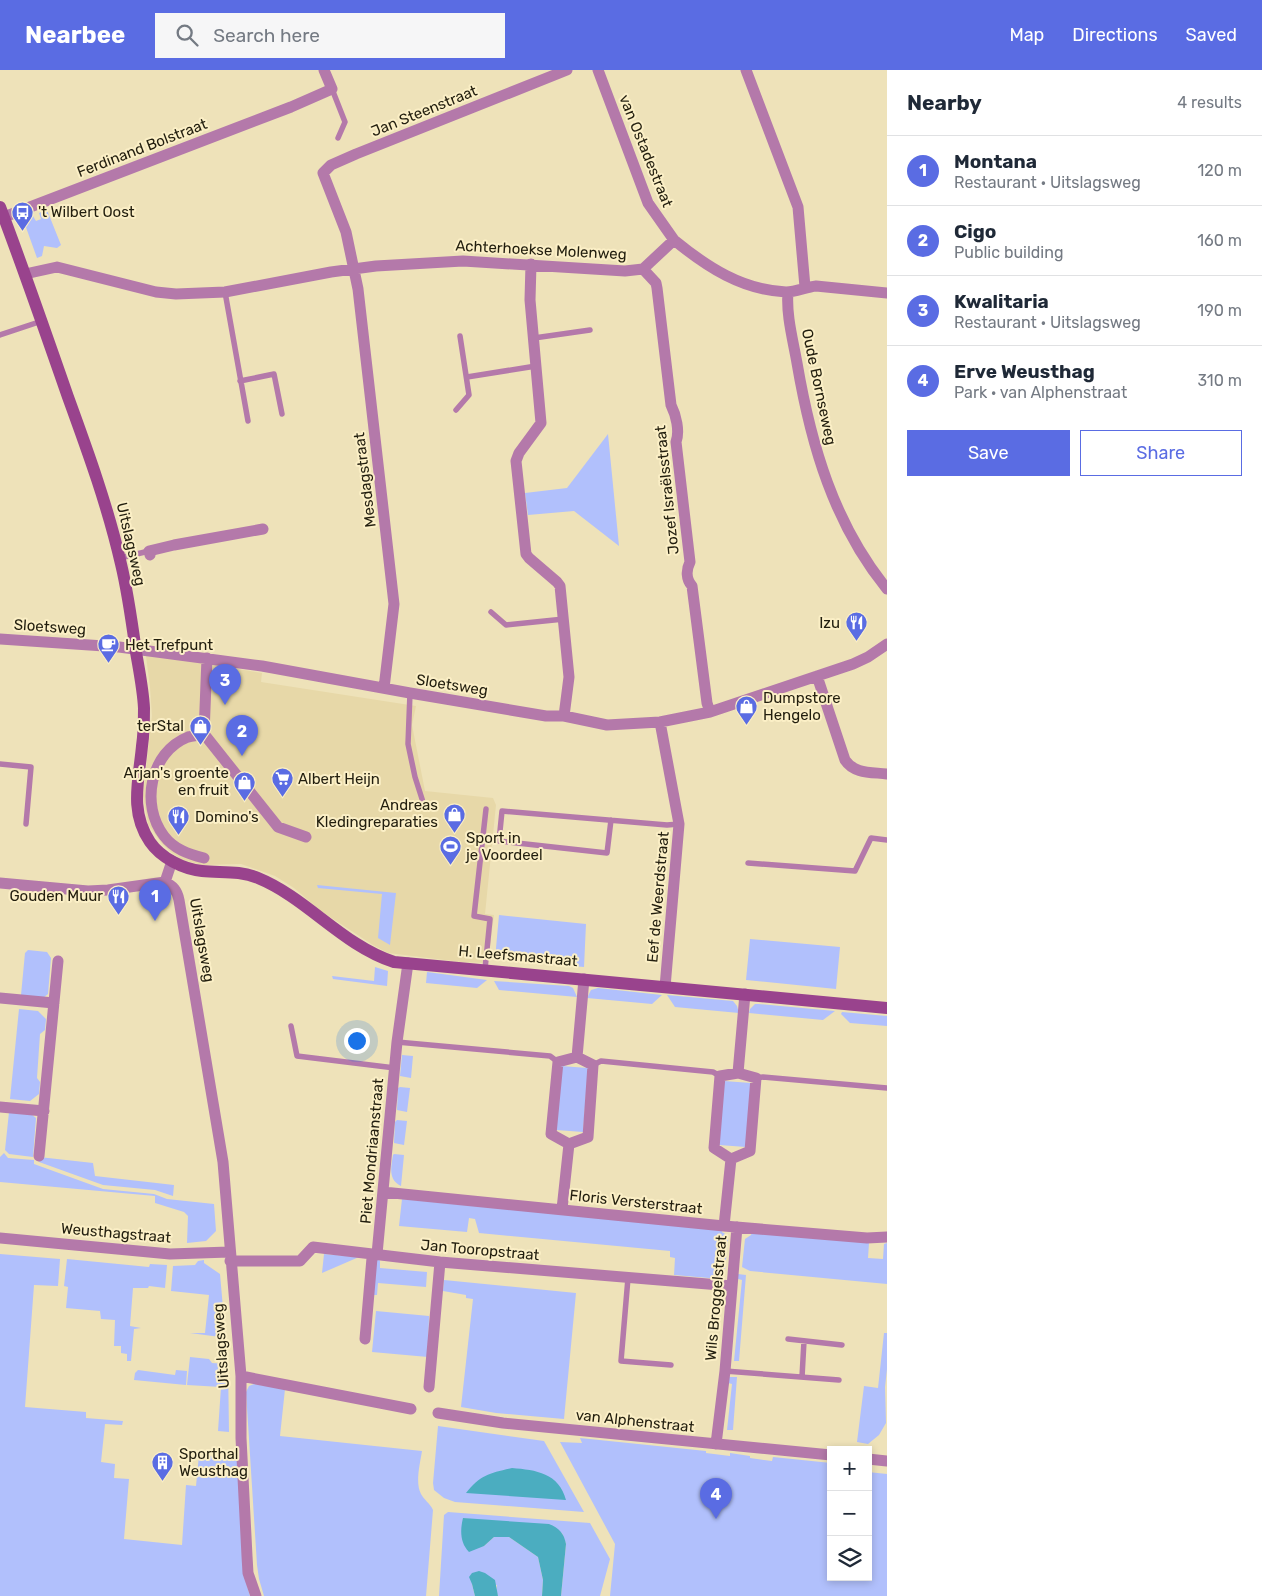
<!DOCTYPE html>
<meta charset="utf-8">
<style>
body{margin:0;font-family:Rubik,sans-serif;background:#f6f6f7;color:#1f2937}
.controls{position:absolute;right:15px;bottom:15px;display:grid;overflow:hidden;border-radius:0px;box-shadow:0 2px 8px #0003}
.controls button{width:45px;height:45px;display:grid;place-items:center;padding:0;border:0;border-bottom:1px solid #e0e1e3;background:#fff;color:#1f2937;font:25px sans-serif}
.you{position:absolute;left:356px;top:970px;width:18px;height:18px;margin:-12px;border:4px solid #fff;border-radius:50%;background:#1a73e8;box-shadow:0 0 0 8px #1a73e833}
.badge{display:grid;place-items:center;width:32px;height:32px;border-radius:50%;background:#5a6ce3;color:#fff;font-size:16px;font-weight:700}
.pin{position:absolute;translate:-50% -41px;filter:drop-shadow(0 1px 2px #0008)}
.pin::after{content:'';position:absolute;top:26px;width:18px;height:15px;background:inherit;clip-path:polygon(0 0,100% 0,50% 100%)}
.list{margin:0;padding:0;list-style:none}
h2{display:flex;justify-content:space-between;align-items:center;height:65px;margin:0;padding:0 20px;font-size:21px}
h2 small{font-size:16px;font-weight:400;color:#747a83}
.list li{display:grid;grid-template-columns:32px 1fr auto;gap:15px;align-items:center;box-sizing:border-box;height:70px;padding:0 20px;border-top:1px solid #e0e1e3}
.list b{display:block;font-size:19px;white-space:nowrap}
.list p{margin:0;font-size:16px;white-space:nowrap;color:#747a83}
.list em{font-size:16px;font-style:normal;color:#747a83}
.actions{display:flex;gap:10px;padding:15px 20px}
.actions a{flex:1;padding:11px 0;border:1px solid #5a6ce3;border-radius:0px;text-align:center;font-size:18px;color:#5a6ce3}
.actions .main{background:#5a6ce3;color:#fff}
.icon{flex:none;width:28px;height:28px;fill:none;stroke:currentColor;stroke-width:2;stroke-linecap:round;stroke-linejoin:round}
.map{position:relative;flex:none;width:887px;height:1526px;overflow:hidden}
header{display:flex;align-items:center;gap:30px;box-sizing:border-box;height:70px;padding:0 25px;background:#5a6ce3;color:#fff}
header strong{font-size:24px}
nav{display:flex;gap:28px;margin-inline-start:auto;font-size:18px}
.search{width:350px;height:45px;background:#f6f6f7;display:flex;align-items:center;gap:12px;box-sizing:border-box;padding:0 18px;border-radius:0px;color:#747a83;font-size:19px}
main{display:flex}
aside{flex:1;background:#fff}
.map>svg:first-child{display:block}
.built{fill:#e7d8a8}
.green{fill:#b1c0fc}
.water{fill:#4badc0}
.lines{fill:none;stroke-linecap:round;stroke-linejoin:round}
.lane{stroke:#b479aa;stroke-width:5.5}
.street{stroke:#b479aa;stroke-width:11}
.secondary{stroke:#99438d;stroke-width:12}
.labels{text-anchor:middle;stroke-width:4;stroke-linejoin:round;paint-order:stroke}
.street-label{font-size:15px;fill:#221e0e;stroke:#fbefc6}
.poi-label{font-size:15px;fill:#221e0e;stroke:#fbefc6;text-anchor:start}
</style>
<header>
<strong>Nearbee</strong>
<div class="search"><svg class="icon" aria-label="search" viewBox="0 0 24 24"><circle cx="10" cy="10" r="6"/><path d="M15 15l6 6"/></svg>Search here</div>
<nav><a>Map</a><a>Directions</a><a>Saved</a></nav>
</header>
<main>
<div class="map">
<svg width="887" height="1526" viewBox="0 0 887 1526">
<rect width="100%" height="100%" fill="#eee2b9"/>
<!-- built -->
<path class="built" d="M152,585L262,603L261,612L416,636L412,655L425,721L493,728L496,735L485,844L494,845L488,893L461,892L388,883L373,875L321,841L294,818L275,806L241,794L202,795L183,790L172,783L162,774L148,754L143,726L152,646L150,617L146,586Z"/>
<!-- green -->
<path class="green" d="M47,140L61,175L57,178L44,176L42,186L37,188L23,149L33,146L36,151L41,149L39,143Z
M608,364L619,476L574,441L528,445L525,423L567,418Z
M317,815L396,823L390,875L378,868L382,824L318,818Z
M499,845L586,854L584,897L495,889Z
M750,869L840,877L836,919L746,910Z
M28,880L47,882L51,888L48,924L43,928L21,925L25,883Z
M375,897L388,901L387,916L333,909L332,906L374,911Z
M427,902L487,910L477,918L426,913Z
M494,911L569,916L573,918L577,927L499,920Z
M598,918L662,925L652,934L587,928L591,920Z
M667,925L733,931L737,936L739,943L675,937Z
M755,934H758L835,941L823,950L749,943L750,939Z
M19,939L38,941L46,949L45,960L40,964L37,1008L40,1012L39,1024L30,1031L10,1029Z
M842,942L887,946V956L850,953L841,944Z
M402,985L413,986L411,1008L400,1006Z
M561,996L588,998L583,1062L556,1060Z
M724,1011L751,1013L746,1077L719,1075Z
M400,1017L410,1018L407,1042L397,1040L398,1018Z
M9,1042L31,1044L36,1048L33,1087L9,1084L5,1080Z
M397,1050L407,1051L404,1075L394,1073L395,1052Z
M4,1083L8,1088L34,1090V1094L103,1119L154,1124L167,1129L214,1134L216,1161L206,1171L187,1173L188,1146L184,1142L155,1133V1126L0,1112V1087Z
M394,1084L404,1085L401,1116C388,1110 391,1097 393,1085Z
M39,1087L93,1093L95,1106L174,1115L173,1126L155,1120L103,1115L39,1092Z
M402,1129L722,1159V1162L727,1165L728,1169L725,1199H721V1209L674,1205L675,1188L670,1187V1181L479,1163L475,1149L469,1148L467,1162L399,1156Z
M752,1162L869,1173L868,1188L883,1189L884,1174L887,1173V1214L750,1201L742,1197L745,1169L751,1165Z
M0,1184L60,1189L58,1216L34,1215L25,1337L86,1342V1348L123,1351L122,1355L105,1354L101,1392L115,1394L114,1408L129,1409L124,1469L182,1475L186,1415L196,1416L199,1385L223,1387L237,1385L246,1512L250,1526H0Z
M324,1184L359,1187L322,1203Z
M67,1189L149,1197L150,1194L167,1195L165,1218L149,1216L148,1218H133L130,1256L141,1258L134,1259L131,1291H127V1284L121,1283V1276H114L115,1250L101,1249L100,1241L66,1238L68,1217L64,1216Z
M378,1189L380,1191V1198L427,1202L426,1217L378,1213L377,1225H373L376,1190Z
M204,1190V1193L220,1204L227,1283H223V1285H219L220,1267L190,1263H205L209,1225L171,1221L173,1196L195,1195L198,1191Z
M738,1204L746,1205L739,1291H734L742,1210L738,1209Z
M444,1210L576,1223L564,1349L496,1343L461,1337L473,1229L466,1228V1225L443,1221Z
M376,1241L429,1246L428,1287L372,1282Z
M884,1263H887V1299L885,1317L886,1353L879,1365L868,1374L857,1372L864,1316L878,1318Z
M190,1287L209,1289L212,1293L228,1294L229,1362L218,1361L221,1317L187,1315Z
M138,1300L175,1305L176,1300L187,1301L186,1315L134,1310L135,1303Z
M729,1307H737L733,1360H727L732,1314L728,1313Z
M254,1314L285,1319L280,1366L422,1381C420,1394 415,1413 421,1424C424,1430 430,1433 433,1440L426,1526H264L259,1509L257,1495L246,1322L249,1316Z
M438,1356L544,1371L584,1442L455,1432L444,1428L434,1420L433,1413Z
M580,1368L706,1381V1383L730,1386V1383L750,1386V1388L772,1391L773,1387L831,1393V1507H868V1402L887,1404V1526H610L615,1474L560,1372L582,1373Z
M448,1442L590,1453L610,1489L600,1526H561L566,1474L562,1463L463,1448L484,1476L494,1467H509L538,1487L543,1510L542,1526H498L496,1521L497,1515L472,1514L475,1526H439L444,1445Z"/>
<!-- water -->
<path class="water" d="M512,1398C536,1400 559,1403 566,1430L466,1423C480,1405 490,1403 512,1398Z
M463,1448L549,1454C559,1458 564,1463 566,1474L561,1526H542L543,1510L538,1487L509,1467H494L484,1476L469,1482C460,1473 460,1460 463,1448Z
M479,1501L485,1503L495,1510L498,1526H475L472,1514L469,1507L472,1503Z"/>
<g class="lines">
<!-- lane -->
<path class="lane" d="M332,19L345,52L338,68
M225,222L248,351
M0,265L42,251
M534,268L590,260
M467,307L536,296
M240,311L274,304L282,344
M456,340L469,325L460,266
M120,488L149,481
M491,542L506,555L564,549
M410,623L408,674L415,707L423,732
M0,694L31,697L26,754
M611,750L607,783L499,771L502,741L667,755L679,754
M748,793L855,801L871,768L887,770
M485,899L490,849L474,846L486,739
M291,956L297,986L395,998
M397,972L550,986L558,992
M593,995L601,991L713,1002L720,1006
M756,1008L763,1007L887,1018
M628,1208L621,1291L671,1295
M788,1269L842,1275
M725,1301L839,1310
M802,1307L804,1271"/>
<!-- street -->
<path class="street" d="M598,0L648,133L674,170
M746,0L798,137L805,217
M4,147L291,37L332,19L324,0
M531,194L530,230L541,353L519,383L516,391L526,484L529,488L557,512L560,516L569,607L564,646
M643,199L656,213L657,218L671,335C676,345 680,361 676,372L690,492C686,500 686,509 692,516L707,633L710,642
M25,204L57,197L156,222L176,224L225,222L331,202L376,196L463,191L625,201L643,199L674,170C707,197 742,220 786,222C796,222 806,217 816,216L887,223
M788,222C786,245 793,270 797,293C811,375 834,454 887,519
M150,485L149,481L174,475L263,459
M0,569L119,577L262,596L410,623L546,646H564L607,655L660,652L710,642L853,594L868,587L887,574
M207,588L204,664L278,757L306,767
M817,606L845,690C854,704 872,702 887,704
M384,618L394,534L358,219L346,162L323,103L331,95L356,84L567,0
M660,652L679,754L665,917
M204,664C199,665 193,666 188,667C150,682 140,735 164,766C174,779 188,784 204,788
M172,791L165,812C173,816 177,820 179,830L223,1092L241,1306V1368L247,1486L248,1503L256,1526
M0,813L88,821L108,820L165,812
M0,928L54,933
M577,987L593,995L588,1067L569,1074L551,1064L558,992Z
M577,987L584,909
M738,1003L756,1008L750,1081L731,1089L714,1078L720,1006Z
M738,1003L745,924
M0,1037L44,1041
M39,1086L58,891
M383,1122L724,1156L867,1168L887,1167
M562,1139L569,1074
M724,1156L731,1089
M0,1168L170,1184L229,1182
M230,1191H300L313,1177L440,1192L732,1216
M365,1269L372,1188L377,1184L397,972L408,893
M241,1306L411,1339
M429,1317L440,1192
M438,1343L503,1353L831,1385
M716,1374L725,1301L737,1157
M868,1389L887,1391"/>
<!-- secondary -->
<path class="secondary" d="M0,137C24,200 46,264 68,327C88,382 108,437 121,494C128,523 132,553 136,582C139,600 143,619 144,638C144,651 144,663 142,676C139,710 129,741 150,772C161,788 183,799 202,801C221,803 239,800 258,808C307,828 342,875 394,892L887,938"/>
</g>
<!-- icons -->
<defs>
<symbol id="bus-pin" viewBox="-11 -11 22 30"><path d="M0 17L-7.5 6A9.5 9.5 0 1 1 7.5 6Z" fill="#5a6ce3" stroke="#fbefc6"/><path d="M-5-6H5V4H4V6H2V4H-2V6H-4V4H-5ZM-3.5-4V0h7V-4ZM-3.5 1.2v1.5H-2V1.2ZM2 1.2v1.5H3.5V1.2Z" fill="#fff"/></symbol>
<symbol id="restaurant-pin" viewBox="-11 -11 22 30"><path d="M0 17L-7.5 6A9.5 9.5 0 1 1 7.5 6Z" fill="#5a6ce3" stroke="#fbefc6"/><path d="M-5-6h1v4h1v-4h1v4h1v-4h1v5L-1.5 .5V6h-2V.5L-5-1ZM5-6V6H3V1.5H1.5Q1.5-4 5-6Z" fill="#fff"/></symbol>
<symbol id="cafe-pin" viewBox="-11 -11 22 30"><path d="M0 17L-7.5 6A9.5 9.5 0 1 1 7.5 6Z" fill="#5a6ce3" stroke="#fbefc6"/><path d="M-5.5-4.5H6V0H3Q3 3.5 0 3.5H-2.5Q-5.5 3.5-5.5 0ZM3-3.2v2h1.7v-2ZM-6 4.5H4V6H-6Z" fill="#fff"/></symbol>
<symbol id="shop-pin" viewBox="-11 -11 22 30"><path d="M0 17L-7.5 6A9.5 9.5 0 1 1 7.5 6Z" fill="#5a6ce3" stroke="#fbefc6"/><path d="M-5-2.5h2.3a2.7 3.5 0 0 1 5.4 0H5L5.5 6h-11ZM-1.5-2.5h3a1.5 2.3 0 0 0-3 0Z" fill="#fff"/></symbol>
<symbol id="supermarket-pin" viewBox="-11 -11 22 30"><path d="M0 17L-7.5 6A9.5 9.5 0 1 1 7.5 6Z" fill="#5a6ce3" stroke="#fbefc6"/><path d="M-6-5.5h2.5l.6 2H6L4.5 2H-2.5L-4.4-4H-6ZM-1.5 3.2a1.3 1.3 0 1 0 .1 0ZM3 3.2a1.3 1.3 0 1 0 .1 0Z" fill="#fff"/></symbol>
<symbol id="stadium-pin" viewBox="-11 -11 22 30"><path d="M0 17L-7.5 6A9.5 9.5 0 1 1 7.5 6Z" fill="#5a6ce3" stroke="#fbefc6"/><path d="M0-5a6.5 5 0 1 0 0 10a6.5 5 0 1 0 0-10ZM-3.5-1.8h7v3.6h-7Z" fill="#fff"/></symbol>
<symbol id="building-pin" viewBox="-11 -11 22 30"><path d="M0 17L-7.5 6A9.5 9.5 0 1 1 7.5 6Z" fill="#5a6ce3" stroke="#fbefc6"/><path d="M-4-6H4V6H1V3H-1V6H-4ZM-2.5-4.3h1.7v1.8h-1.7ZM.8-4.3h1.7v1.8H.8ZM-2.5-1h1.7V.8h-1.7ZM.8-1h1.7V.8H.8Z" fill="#fff"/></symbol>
</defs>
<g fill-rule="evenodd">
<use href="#bus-pin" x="10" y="130" width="25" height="34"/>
<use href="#restaurant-pin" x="844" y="540" width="25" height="34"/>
<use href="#cafe-pin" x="96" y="562" width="25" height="34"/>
<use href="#shop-pin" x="734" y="624" width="25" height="34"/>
<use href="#shop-pin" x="188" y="644" width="25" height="34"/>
<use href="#supermarket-pin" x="270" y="696" width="25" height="34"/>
<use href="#shop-pin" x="232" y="700" width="25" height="34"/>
<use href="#shop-pin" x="442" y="732" width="25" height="34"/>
<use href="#restaurant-pin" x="166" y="734" width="25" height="34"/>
<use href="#stadium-pin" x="438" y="764" width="25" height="34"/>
<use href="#restaurant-pin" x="106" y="814" width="25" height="34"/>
<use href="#building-pin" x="150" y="1380" width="25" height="34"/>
</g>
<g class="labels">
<!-- street labels -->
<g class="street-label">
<text transform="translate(424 41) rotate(-22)" y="5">Jan Steenstraat</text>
<text transform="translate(142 78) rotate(-21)" y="5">Ferdinand Bolstraat</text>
<text transform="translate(646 81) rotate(68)" y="5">van Ostadestraat</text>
<text transform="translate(541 180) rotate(3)" y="5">Achterhoekse Molenweg</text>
<text transform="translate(819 317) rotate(78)" y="5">Oude Bornseweg</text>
<text transform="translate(365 410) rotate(-97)" y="5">Mesdagstraat</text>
<text transform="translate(667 420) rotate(-96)" y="5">Jozef Israëlsstraat</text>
<text transform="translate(131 474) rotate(77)" y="5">Uitslagsweg</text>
<text transform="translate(50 557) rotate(4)" y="5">Sloetsweg</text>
<text transform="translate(452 615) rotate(9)" y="5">Sloetsweg</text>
<text transform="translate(658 827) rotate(-85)" y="5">Eef de Weerdstraat</text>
<text transform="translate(202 870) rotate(80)" y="5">Uitslagsweg</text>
<text transform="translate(518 886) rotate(5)" y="5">H. Leefsmastraat</text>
<text transform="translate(372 1081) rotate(-85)" y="5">Piet Mondriaanstraat</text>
<text transform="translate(636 1132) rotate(6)" y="5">Floris Versterstraat</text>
<text transform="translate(116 1163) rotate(5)" y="5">Weusthagstraat</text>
<text transform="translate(480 1180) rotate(5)" y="5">Jan Tooropstraat</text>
<text transform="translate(716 1228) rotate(-85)" y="5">Wils Broggelstraat</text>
<text transform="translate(221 1276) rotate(-94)" y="5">Uitslagsweg</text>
<text transform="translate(635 1351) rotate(6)" y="5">van Alphenstraat</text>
</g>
<!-- poi labels -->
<g class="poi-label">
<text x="38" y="147">'t Wilbert Oost</text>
<text x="840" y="558" text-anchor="end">Izu</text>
<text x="125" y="580">Het Trefpunt</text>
<text x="763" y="633">Dumpstore<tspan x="763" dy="17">Hengelo</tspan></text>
<text x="184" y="661" text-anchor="end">terStal</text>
<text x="229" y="708" text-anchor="end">Arjan's groente<tspan x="229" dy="17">en fruit</tspan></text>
<text x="298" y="714">Albert Heijn</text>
<text x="438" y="740" text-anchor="end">Andreas<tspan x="438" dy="17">Kledingreparaties</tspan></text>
<text x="195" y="752">Domino's</text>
<text x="466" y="773">Sport in<tspan x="466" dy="17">je Voordeel</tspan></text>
<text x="103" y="831" text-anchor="end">Gouden Muur</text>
<text x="179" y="1389">Sporthal<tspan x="179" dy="17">Weusthag</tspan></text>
</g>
</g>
</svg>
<div class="controls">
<button>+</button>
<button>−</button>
<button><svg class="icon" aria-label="layers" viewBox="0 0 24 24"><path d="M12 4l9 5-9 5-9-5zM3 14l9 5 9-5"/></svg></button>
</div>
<div class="you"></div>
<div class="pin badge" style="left:155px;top:851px">1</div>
<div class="pin badge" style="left:242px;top:686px">2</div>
<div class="pin badge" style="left:225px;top:635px">3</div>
<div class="pin badge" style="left:716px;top:1449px">4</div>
</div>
<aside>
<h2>Nearby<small>4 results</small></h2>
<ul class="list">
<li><span class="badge">1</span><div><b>Montana</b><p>Restaurant · Uitslagsweg</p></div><em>120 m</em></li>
<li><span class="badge">2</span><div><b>Cigo</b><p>Public building</p></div><em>160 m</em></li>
<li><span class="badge">3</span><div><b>Kwalitaria</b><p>Restaurant · Uitslagsweg</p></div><em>190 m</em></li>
<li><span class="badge">4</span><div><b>Erve Weusthag</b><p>Park · van Alphenstraat</p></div><em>310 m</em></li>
</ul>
<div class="actions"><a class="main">Save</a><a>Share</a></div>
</aside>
</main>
